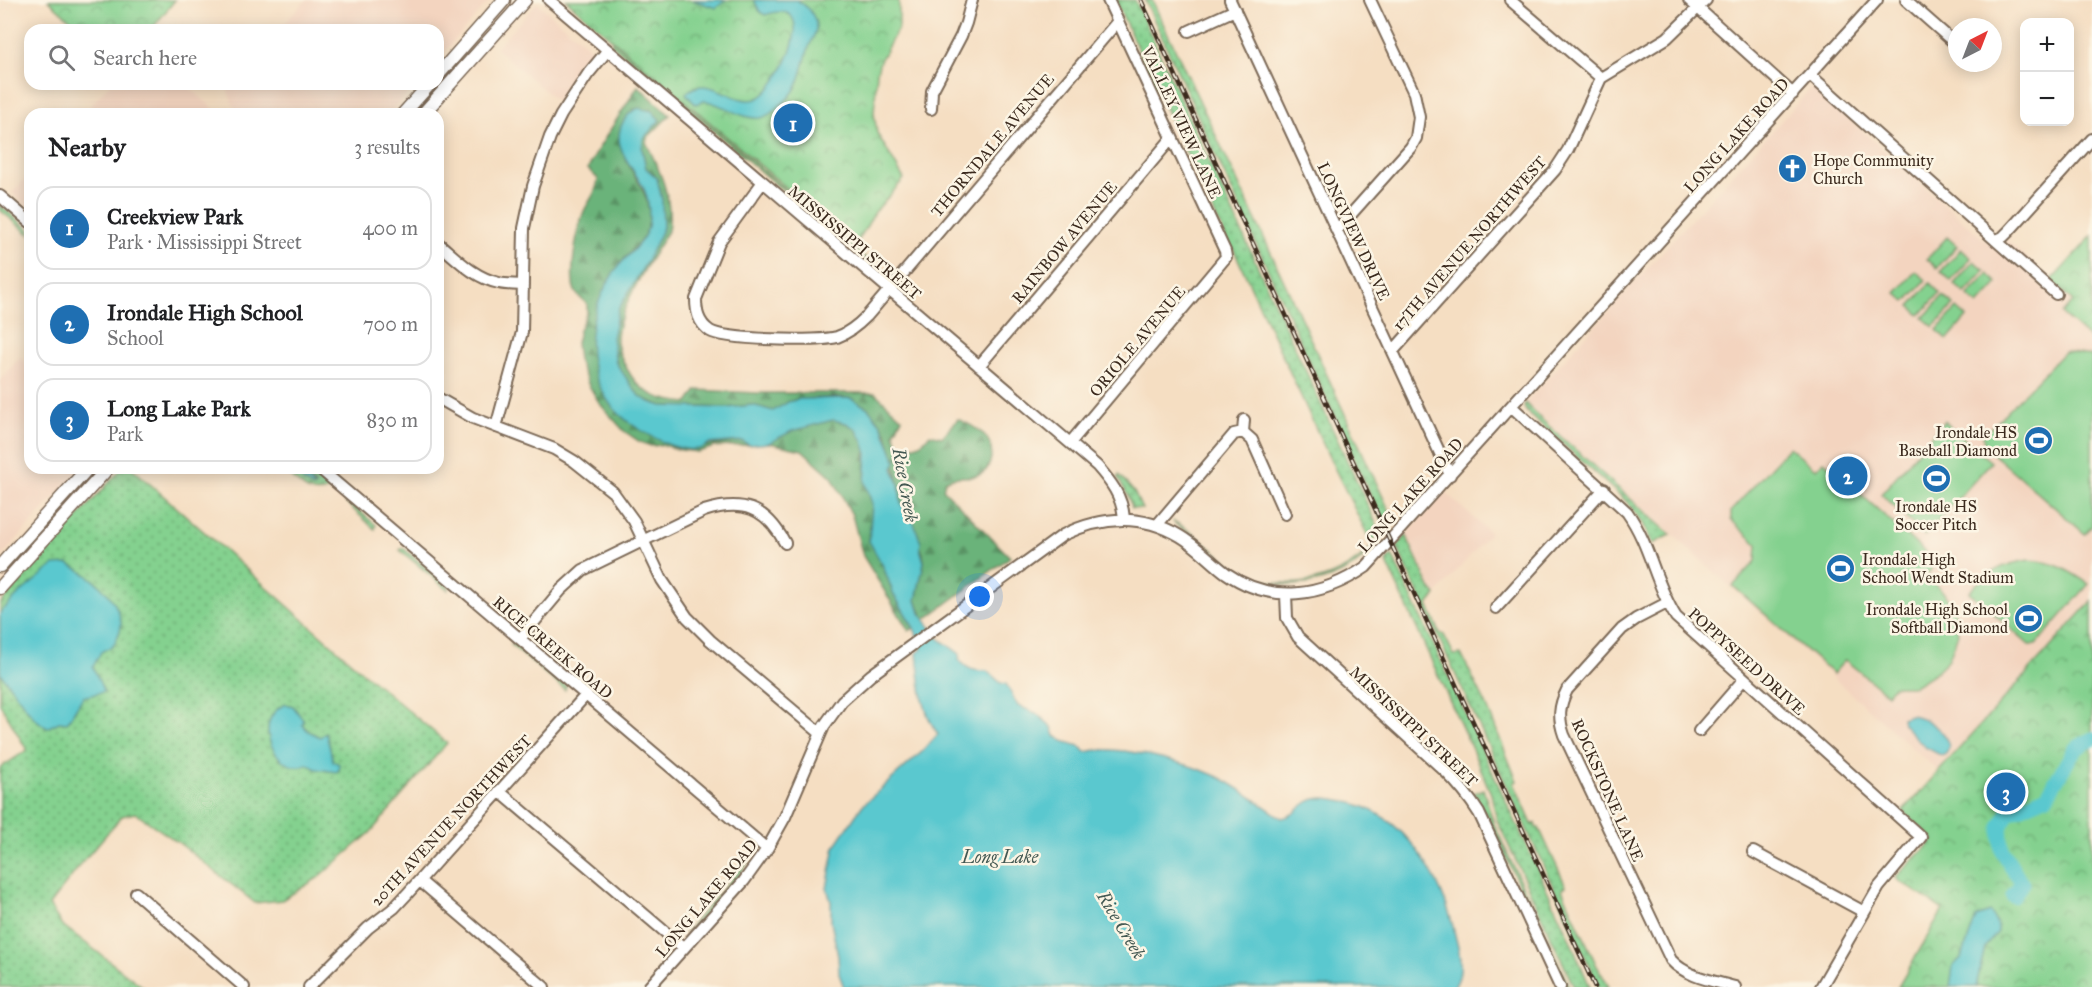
<!DOCTYPE html>
<meta charset="utf-8">
<style>
body{margin:0;font-family:"IM FELL Great Primer",serif;background:#f2f2f2;color:#202124}
.controls{position:absolute;right:18px;top:18px;display:grid;overflow:hidden;border-radius:12px;box-shadow:0 3px 15px #0003}
.controls button{width:54px;height:54px;display:grid;place-items:center;padding:0;border:0;border-bottom:2px solid #e0e0e0;background:#fff;color:#202124;font:30px sans-serif}
.compass{position:absolute;left:1948px;top:18px;width:54px;height:54px;border-radius:50%;background:#fff;box-shadow:0 3px 15px #0003;rotate:42deg}
.you{position:absolute;left:980px;top:597px;width:21px;height:21px;margin:-15px;border:4px solid #fff;border-radius:50%;background:#1a73e8;box-shadow:0 0 0 9px #1a73e833}
.badge{display:grid;place-items:center;width:39px;height:39px;border-radius:50%;background:#1f6fb2;color:#fff;font-size:20px;font-weight:700}
.pin{position:absolute;translate:-50% -50%;border:3px solid #fff;box-shadow:0 2px 6px #0006}
.list{margin:0;padding:0;list-style:none}
h2{display:flex;justify-content:space-between;align-items:center;height:78px;margin:0;padding:0 24px;font-size:26px}
h2 small{font-size:20px;font-weight:400;color:#757577}
.list li{display:grid;grid-template-columns:39px 1fr auto;gap:18px;align-items:center;box-sizing:border-box;height:84px;margin:0 12px 12px;padding:0 12px;border:2px solid #e0e0e0;border-radius:18px}
.list b{display:block;font-size:22px;white-space:nowrap}
.list p{margin:0;font-size:20px;white-space:nowrap;color:#757577}
.list em{font-size:20px;font-style:normal;color:#757577}
.icon{flex:none;width:33px;height:33px;fill:none;stroke:currentColor;stroke-width:2;stroke-linecap:round;stroke-linejoin:round}
.map{position:relative;flex:none;width:2092px;height:987px;overflow:hidden}
.search{position:absolute;background:#fff;box-shadow:0 3px 15px #0003;left:24px;top:24px;width:420px;height:66px;display:flex;align-items:center;gap:15px;box-sizing:border-box;padding:0 21px;border-radius:18px;color:#757577;font-size:22px}
.panel{position:absolute;background:#fff;box-shadow:0 3px 15px #0003;left:24px;top:108px;width:420px;height:366px;border-radius:18px}
.map>svg:first-child{display:block}
.built{fill:#f3d4bf}
.grass{fill:url(#grass-dots);stroke:#607e56;stroke-width:1.5}
.forest{fill:url(#forest-firs);stroke:#536e4c;stroke-width:1.5}
.park{fill:url(#park-crowns);stroke:#607e56;stroke-width:1.5}
.garden{fill:#84d18f;stroke:#607e56;stroke-width:1.5}
.water{fill:#5ac8cf;stroke:#4a7976;stroke-width:1.5}
.lines{fill:none;stroke-linecap:round;stroke-linejoin:round}
.river{stroke:#5ac8cf;stroke-width:15}
.minor-casing{stroke:#7c6957;stroke-width:14}
.major-casing{stroke:#7c6957;stroke-width:15}
.minor{stroke:#fff;stroke-width:10}
.major{stroke:#fff;stroke-width:12}
.rail-casing{stroke:#3b2a1e;stroke-width:4.5}
.rail{stroke:#fcf5e5;stroke-width:2;stroke-dasharray:7;stroke-linecap:butt}
.labels{text-anchor:middle;stroke-width:5;stroke-linejoin:round;paint-order:stroke}
.street-label{font-size:16px;fill:#3b2a1e;stroke:#fcf5e5}
.poi-label{font-size:16px;fill:#3b2a1e;stroke:#fcf5e5;text-anchor:start}
.water-label{font-size:18px;font-style:italic;fill:#445953;stroke:#fcf5e5}
</style>
<div class="map">
<svg width="2092" height="987" viewBox="0 0 2092 987">
<defs>
<pattern id="grass-dots" width="8" height="8" patternUnits="userSpaceOnUse" patternTransform="scale(1.5)"><rect width="8" height="8" fill="#84d18f"/><path d="M2 2h.1M6 6h.1" fill="none" stroke="#6daa74" stroke-width="1.8" stroke-linecap="round"/></pattern>
<pattern id="forest-firs" width="22" height="20" patternUnits="userSpaceOnUse" patternTransform="scale(1.5)"><rect width="22" height="20" fill="#6bb37a"/><path d="M5 1l3.5 6h-7zM16 11l3.5 6h-7z" fill="#599263"/></pattern>
<pattern id="park-crowns" width="20" height="18" patternUnits="userSpaceOnUse" patternTransform="scale(1.5)"><rect width="20" height="18" fill="#84d18f"/><path d="M2 6a3 3 0 1 1 6 0M12 15a3 3 0 1 1 6 0" fill="none" stroke="#6daa74"/></pattern>
</defs>
<rect width="100%" height="100%" fill="#fcf5e5"/>
<filter id="ink" filterUnits="userSpaceOnUse"><feTurbulence type="fractalNoise" baseFrequency=".0167" numOctaves="2"/><feDisplacementMap in="SourceGraphic" scale="12" xChannelSelector="R" yChannelSelector="G"/><feConvolveMatrix kernelMatrix="1 2 1 2 8 2 1 2 1" color-interpolation-filters="sRGB"/></filter>
<filter id="wash" filterUnits="userSpaceOnUse"><feTurbulence type="fractalNoise" baseFrequency=".008" numOctaves="4" result="noise"/><feDisplacementMap in="SourceGraphic" scale="24" xChannelSelector="R" yChannelSelector="G"/><feGaussianBlur stdDeviation="1.35" result="paint"/><feColorMatrix in="noise" values="0 0 0 0 0 0 0 0 0 0 0 0 0 0 0 0 0 1.4 0 .05"/><feComposite in="paint" operator="in"/></filter>
<g filter="url(#wash)">
<rect width="100%" height="100%" fill="#f5dec2"/>
<!-- built -->
<path class="built" d="M306,0H490L438,59V30H279Z
M537,3L594,51V56L560,104L496,48Z
M110,84H185L220,114H83Z
M234,84H416L389,114H239L233,105L228,91Z
M1810,89L1818,91L1988,243L1999,245L2008,241L2073,301L2062,314L2092,341V601L1939,772L1525,403Z
M30,173V209L12,193Z
M20,357L30,367V468H81L0,558V380Z
M1445,492L1490,533L1436,595L1430,588L1406,535Z"/>
<!-- grass -->
<path class="grass" d="M1115,0H1135L1380,532L1371,542L1328,455L1233,248L1231,249Z
M1145,0H1152L1261,231L1393,519L1385,527Z
M612,41L836,233L834,234L611,44Z
M0,205L30,230V235L0,210Z
M841,236L886,276L887,277L840,239Z
M1525,403L1541,419L1671,535L1652,544L1643,523L1626,501L1526,411L1524,407Z
M122,468H132L359,669L447,743L370,833L318,878L282,900L255,903L179,843L135,813L122,816L86,858L49,905L61,924L143,987H0V768L27,750L0,704V604Z
M282,468H288L313,488L315,485L297,468H309L329,485L332,491L328,489C310,501 296,480 282,468Z
M1119,475L1134,492L1142,509L1132,508L1128,496L1118,478Z
M344,501L350,503L376,525L375,529Z
M1173,521C1195,532 1210,549 1229,563C1274,597 1334,586 1372,547L1373,548C1357,566 1341,575 1320,581C1268,594 1238,574 1199,540C1191,533 1179,529 1173,521Z
M1406,535L1430,588L1436,595L1428,605L1440,633L1444,635L1454,655L1461,654L1486,704L1517,781L1514,783L1532,824L1535,823L1536,828H1539L1566,886L1562,889L1596,964L1609,987H1599L1397,547Z
M403,548L449,587L448,590L400,550Z
M1392,555L1568,935L1590,987H1574L1497,820L1491,794L1475,756L1386,561Z
M515,643L566,686L565,690L511,645Z
M1483,789L1494,824L1569,987H1565L1492,826L1474,793Z
M751,856C747,870 699,923 685,933Z"/>
<!-- forest -->
<path class="forest" d="M638,86L670,115L648,137L646,142C659,169 674,200 668,231C652,257 615,313 617,343C619,354 626,368 632,377C645,396 666,401 688,403L697,390L757,393H875L902,418L894,433L899,446C915,448 921,446 930,434L942,437L958,419C975,427 995,436 991,458C990,464 987,471 981,474C971,480 958,473 945,481L943,489L1010,557L924,620L916,600L924,562L923,554L908,514L901,504L899,484L887,434L881,424L868,408L851,398L836,397L799,399L788,402L777,410L773,411L752,405L727,408L662,406L641,398L620,372L613,351L612,338L618,310L647,261L663,227L662,200L657,178L646,168L642,149L641,143L646,134L660,121L634,109C594,148 652,177 649,218C648,242 627,252 615,271C604,288 598,307 591,326L639,429L665,443L706,446L742,441L749,445L714,447L698,452L681,450L662,445L651,446L640,442L624,431L600,404L588,384L578,360L576,343L579,330L587,312V304C583,300 577,296 575,291C568,276 578,223 585,209C591,198 597,191 598,179L588,169L598,149Z
M833,420L846,423L856,429L866,447L865,482L872,504L869,541L883,566L894,595L914,628L909,631L863,556L852,515L832,477L802,450L769,443L792,430Z"/>
<!-- park -->
<path class="park" d="M48,0H175L151,30H82Z
M566,0H899V27L880,61L877,72L874,113L877,133L904,179L875,212L855,246Z
M2092,236V341L2062,314L2073,301L2051,281Z
M2092,601V987H1898L1943,910L1895,878L1934,840L1903,811Z"/>
<!-- garden -->
<path class="garden" d="M1947,237L1957,246L1937,268L1927,259Z
M1961,249L1971,258L1951,281L1941,271Z
M1974,261L1985,271L1965,293L1954,284Z
M1916,271L1926,280L1906,302L1896,293Z
M1988,274L1998,283L1978,305L1968,296Z
M1930,283L1940,293L1920,315L1910,306Z
M1943,296L1954,305L1934,327L1923,318Z
M1957,308L1967,317L1947,340L1937,330Z
M2064,352L2092,356V526L2085,534L1984,446L1983,436Z
M1944,421L1991,462L1925,536L1881,494Z
M1789,447L1814,468H1817L1824,461L1937,563L1926,575L1944,593L1955,613L1958,634L1949,659L1936,672L1914,686H1894L1887,694L1845,660L1833,674L1733,586L1756,561L1757,544L1731,520V511Z
M2030,560C2056,562 2068,570 2089,584L2036,645H2029L1969,592C1986,572 2005,563 2030,560Z"/>
<!-- water -->
<path class="water" d="M692,0H726L716,8Z
M754,0H797C804,4 812,11 815,20C819,31 811,40 808,50C800,76 802,87 780,106C774,111 769,116 761,118C743,121 716,100 704,101C701,102 698,104 695,104L687,95L686,93C709,72 732,106 756,99C778,92 817,10 779,12C774,12 769,14 765,15L760,12Z
M639,108L652,111L660,120L643,139L642,149L646,168L657,178L662,200L663,227L647,261L618,310L612,338L616,363L635,391L642,398L650,402L662,406L727,408L752,405L773,411L788,402L799,399L851,398L868,408L881,424L896,461L893,468L899,484L901,504L914,523L921,543L920,548L924,562L916,600L920,613L937,637L960,654L959,659C967,670 974,671 987,671L1001,683L1006,684L1018,706L1036,713L1052,727L1055,736L1063,741L1079,746L1086,752C1116,743 1187,763 1216,776C1240,787 1260,804 1282,818C1293,816 1296,811 1305,804C1317,795 1330,798 1344,801C1407,813 1444,882 1456,939C1460,954 1464,974 1454,987H844L839,974L838,956L831,922V902L827,888L835,846L862,806L923,751L938,734C921,712 920,680 917,653L922,649L914,628L894,595L883,566L869,541L872,504L865,482L867,454L863,441L856,429L846,423L833,420L792,431L769,443L749,445L742,441L708,444C699,455 672,447 661,441C643,432 623,421 610,404C580,361 587,314 614,272C627,253 650,241 649,216C649,207 647,196 644,189C634,167 607,145 625,119C629,114 632,110 639,108Z
M288,468H297L315,487H311Z
M68,564C91,575 117,595 121,622C122,629 117,639 114,645L101,652L93,667L104,692L83,697L67,723L59,722L47,728L34,718L0,673V613L21,592L54,565Z
M285,704L293,706L304,721L302,724L308,731L320,737L326,733L333,761L339,764V770L336,772L316,769L307,764C281,779 247,723 285,704Z
M1910,715C1925,716 1948,732 1949,748L1946,754L1942,756L1925,747L1903,724L1902,718Z
M1990,912L1998,926V932L1985,947L1976,987H1950L1953,966L1962,957L1976,917Z"/>
<g class="lines">
<!-- river -->
<path class="river" d="M2013,896L2022,884L2002,850L2000,827L2008,813L2047,796L2075,749L2092,739"/>
</g>
</g>
<g filter="url(#ink)">
<g class="lines">
<defs>
<path id="minor" d="M549,0L1097,466C1111,482 1122,496 1124,518
M1230,0L1450,475
M1510,0L1601,78
M1689,0L1793,94
M1906,0L1957,45
M1189,31L1235,10
M1810,75L2056,294
M931,109L932,91L961,36L966,23L972,0
M762,183L719,242L696,299C696,311 698,323 710,331C724,340 820,342 837,337C849,333 858,325 867,316L1118,21
M0,196L30,222
M1337,230L1411,147L1416,138L1419,117L1414,93L1370,0
M1996,240L2003,237L2009,231L2092,139
M438,243C456,258 474,278 499,283C506,285 515,284 523,285
M1393,351L1555,170L1568,150L1601,78L1667,38L1706,0
M979,366L1172,138
M438,398L473,418L554,449L574,461L613,492L634,521L662,580L687,617L710,640L820,733
M1511,406L1627,512C1651,546 1654,582 1676,617L1921,837L1879,887L1821,987
M496,427L522,332L524,228L533,186L550,137L561,115L588,74L607,51
M1243,432L1244,420
M1070,443L1226,257L1225,251L1108,0
M319,468L767,849
M1157,525L1234,434L1243,432L1252,440L1285,514
M1286,594L1287,618L1298,637L1445,771C1458,784 1469,797 1479,813L1560,987
M1667,603L1636,619L1622,629L1567,690C1559,706 1558,718 1564,735L1671,960C1686,977 1714,981 1735,987
M1496,608L1604,489
M520,639L561,590L583,570L704,511C742,499 766,507 785,543
M1699,731L1744,679
M499,791L684,948
M1753,852L1864,912
M420,881L544,987
M136,893L244,987
M309,987L368,928L394,908L408,893L586,695
M649,987L744,881L767,849L785,817L824,726L842,701L871,675L1063,535C1102,516 1141,513 1180,536C1197,546 1210,561 1226,573C1272,605 1322,597 1366,567L1877,0"/>
<path id="major" d="M438,75L504,0
M403,114L430,84
M423,114L525,0
M0,566L88,468
M0,588L108,468"/>
</defs>
<!-- minor casing -->
<use href="#minor" class="minor-casing"/>
<!-- major casing -->
<use href="#major" class="major-casing"/>
<!-- minor -->
<use href="#minor" class="minor"/>
<!-- major -->
<use href="#major" class="major"/>
<defs>
<path id="rail" d="M1141,0L1595,987"/>
</defs>
<!-- rail casing -->
<use href="#rail" class="rail-casing"/>
<!-- rail -->
<use href="#rail" class="rail"/>
</g>
</g>
<!-- icons -->
<defs>
<symbol id="church-disc" viewBox="-11 -11 22 22"><circle r="9.5" fill="#1f6fb2" stroke="#fcf5e5"/><path d="M-1.2-6h2.4v3.5h3.3v2.4h-3.3V6h-2.4V-.1h-3.3v-2.4h3.3Z" fill="#fff"/></symbol>
<symbol id="stadium-disc" viewBox="-11 -11 22 22"><circle r="9.5" fill="#1f6fb2" stroke="#fcf5e5"/><path d="M0-5a6.5 5 0 1 0 0 10a6.5 5 0 1 0 0-10ZM-3.5-1.8h7v3.6h-7Z" fill="#fff"/></symbol>
</defs>
<g fill-rule="evenodd">
<use href="#church-disc" x="1776" y="152" width="33" height="33"/>
<use href="#stadium-disc" x="2022" y="424" width="33" height="33"/>
<use href="#stadium-disc" x="1920" y="462" width="33" height="33"/>
<use href="#stadium-disc" x="1824" y="552" width="33" height="33"/>
<use href="#stadium-disc" x="2012" y="602" width="33" height="33"/>
</g>
<g class="labels">
<!-- street labels -->
<g class="street-label">
<text transform="translate(1182 122) rotate(65)" y="6">VALLEY VIEW LANE</text>
<text transform="translate(1736 135) rotate(-48)" y="6">LONG LAKE ROAD</text>
<text transform="translate(992 145) rotate(-50)" y="6">THORNDALE AVENUE</text>
<text transform="translate(1354 231) rotate(65)" y="6">LONGVIEW DRIVE</text>
<text transform="translate(855 242) rotate(40)" y="6">MISSISSIPPI STREET</text>
<text transform="translate(1064 242) rotate(-50)" y="6">RAINBOW AVENUE</text>
<text transform="translate(1469 243) rotate(-49)" y="6">17TH AVENUE NORTHWEST</text>
<text transform="translate(1137 341) rotate(-50)" y="6">ORIOLE AVENUE</text>
<text transform="translate(1410 495) rotate(-48)" y="6">LONG LAKE ROAD</text>
<text transform="translate(553 647) rotate(40)" y="6">RICE CREEK ROAD</text>
<text transform="translate(1747 661) rotate(42)" y="6">POPPYSEED DRIVE</text>
<text transform="translate(1414 726) rotate(43)" y="6">MISSISSIPPI STREET</text>
<text transform="translate(1608 790) rotate(66)" y="6">ROCKSTONE LANE</text>
<text transform="translate(451 820) rotate(-47)" y="6">20TH AVENUE NORTHWEST</text>
<text transform="translate(706 898) rotate(-50)" y="6">LONG LAKE ROAD</text>
</g>
<!-- poi labels -->
<g class="poi-label">
<text x="1813" y="166">Hope Community<tspan x="1813" dy="18">Church</tspan></text>
<text x="2017" y="438" text-anchor="end">Irondale HS<tspan x="2017" dy="18">Baseball Diamond</tspan></text>
<text x="1936" y="512" text-anchor="middle">Irondale HS<tspan x="1936" dy="18">Soccer Pitch</tspan></text>
<text x="1862" y="565">Irondale High<tspan x="1862" dy="18">School Wendt Stadium</tspan></text>
<text x="2008" y="615" text-anchor="end">Irondale High School<tspan x="2008" dy="18">Softball Diamond</tspan></text>
</g>
<!-- water labels -->
<g class="water-label">
<text transform="translate(905 485) rotate(80)" y="6">Rice Creek</text>
<text x="1000" y="863">Long Lake</text>
<text transform="translate(1121 925) rotate(59)" y="6">Rice Creek</text>
</g>
</g>
</svg>
<div class="controls">
<button>+</button>
<button>−</button>
</div>
<svg class="compass" viewBox="-18 -18 36 36"><path d="M0-13l5 13h-10z" fill="#e53935"/><path d="M0 13l5-13h-10z" fill="#757577"/></svg>
<div class="you"></div>
<div class="pin badge" style="left:793px;top:123px">1</div>
<div class="pin badge" style="left:1848px;top:476px">2</div>
<div class="pin badge" style="left:2006px;top:792px">3</div>
<div class="search"><svg class="icon" aria-label="search" viewBox="0 0 24 24"><circle cx="10" cy="10" r="6"/><path d="M15 15l6 6"/></svg>Search here</div>
<section class="panel">
<h2>Nearby<small>3 results</small></h2>
<ul class="list">
<li><span class="badge">1</span><div><b>Creekview Park</b><p>Park · Mississippi Street</p></div><em>400 m</em></li>
<li><span class="badge">2</span><div><b>Irondale High School</b><p>School</p></div><em>700 m</em></li>
<li><span class="badge">3</span><div><b>Long Lake Park</b><p>Park</p></div><em>830 m</em></li>
</ul>
</section>
</div>
